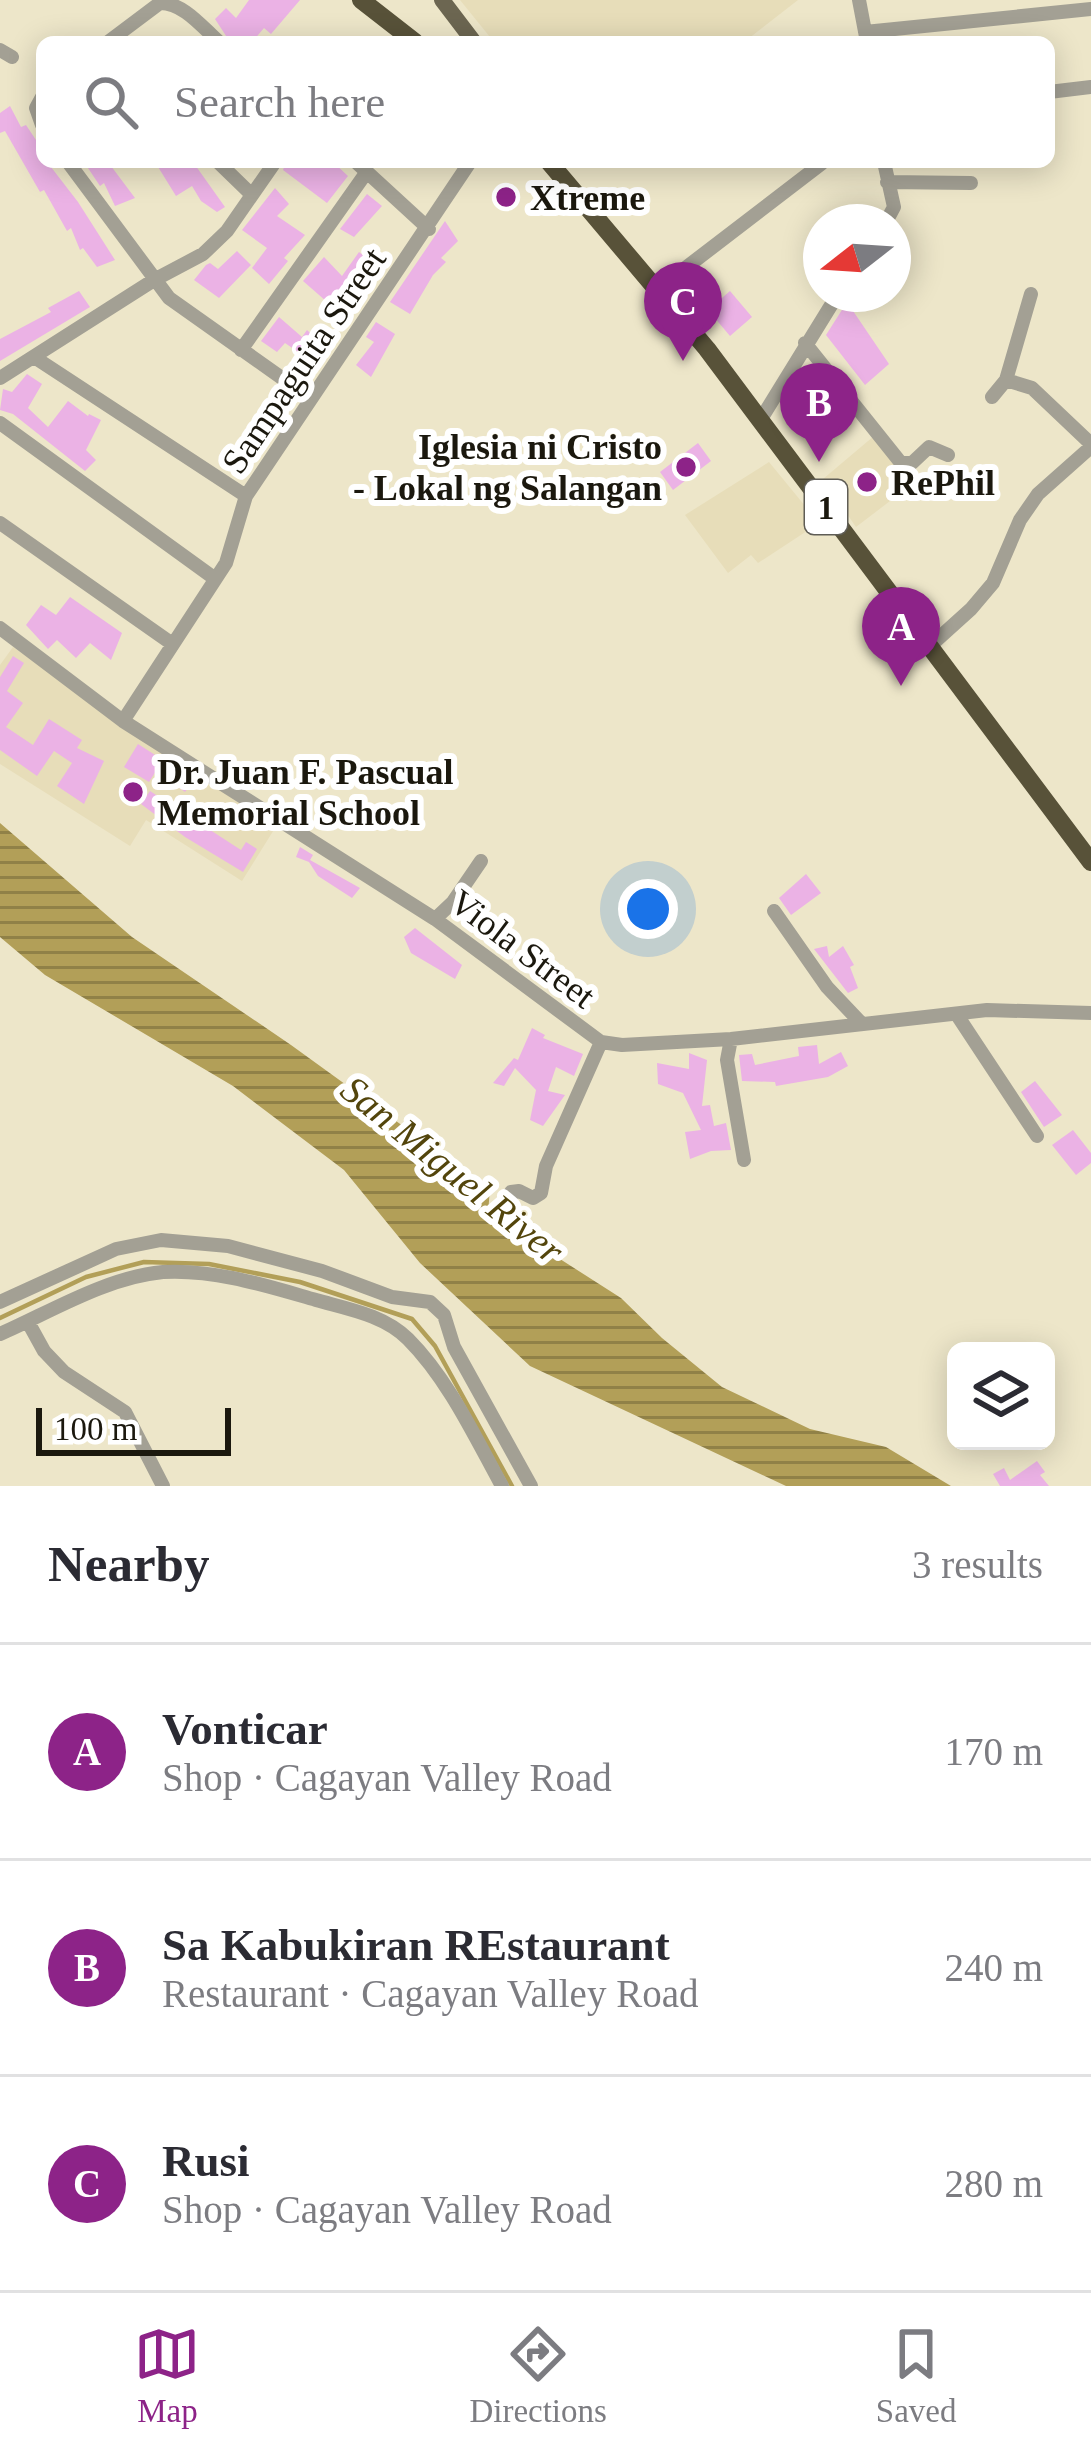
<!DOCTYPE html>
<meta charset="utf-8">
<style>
body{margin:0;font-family:Georgia,serif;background:#f2f2f3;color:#2b2b33}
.controls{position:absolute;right:36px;bottom:36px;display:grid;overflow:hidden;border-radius:18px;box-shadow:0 6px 30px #0003}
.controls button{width:108px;height:108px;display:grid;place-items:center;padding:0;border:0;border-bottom:3px solid #e1e1e2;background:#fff;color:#2b2b33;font:60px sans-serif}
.compass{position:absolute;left:803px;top:204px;width:108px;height:108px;border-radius:50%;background:#fff;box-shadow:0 6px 30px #0003;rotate:253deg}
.scale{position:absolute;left:36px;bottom:30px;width:195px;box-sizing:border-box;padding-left:12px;border:6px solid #1b180e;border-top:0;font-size:33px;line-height:42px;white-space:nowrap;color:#1b180e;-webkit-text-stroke:9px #fff;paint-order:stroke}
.you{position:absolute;left:648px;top:909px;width:42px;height:42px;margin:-30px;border:9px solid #fff;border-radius:50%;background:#1a73e8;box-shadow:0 0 0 18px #1a73e833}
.badge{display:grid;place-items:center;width:78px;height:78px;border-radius:50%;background:#8d2388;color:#fff;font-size:39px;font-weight:700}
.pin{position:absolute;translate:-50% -99px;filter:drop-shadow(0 3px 6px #0008)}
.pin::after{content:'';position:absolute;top:63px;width:42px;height:36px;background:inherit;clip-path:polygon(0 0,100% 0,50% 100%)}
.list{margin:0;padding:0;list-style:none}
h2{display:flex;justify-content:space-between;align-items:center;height:156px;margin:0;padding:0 48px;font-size:51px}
h2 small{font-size:39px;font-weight:400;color:#7c7c81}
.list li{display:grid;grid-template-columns:78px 1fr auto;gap:36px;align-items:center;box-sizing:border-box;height:216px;padding:0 48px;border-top:3px solid #e1e1e2}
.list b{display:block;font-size:45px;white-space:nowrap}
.list p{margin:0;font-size:39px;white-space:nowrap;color:#7c7c81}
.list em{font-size:39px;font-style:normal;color:#7c7c81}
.icon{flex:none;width:66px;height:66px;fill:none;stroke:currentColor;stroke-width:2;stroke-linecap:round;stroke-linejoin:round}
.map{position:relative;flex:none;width:1091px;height:1486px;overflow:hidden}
.search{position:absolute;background:#fff;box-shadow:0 6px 30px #0003;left:36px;right:36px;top:36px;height:132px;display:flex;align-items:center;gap:30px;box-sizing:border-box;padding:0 42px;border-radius:18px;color:#7c7c81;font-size:45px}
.sheet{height:804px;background:#fff}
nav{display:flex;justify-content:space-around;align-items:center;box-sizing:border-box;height:168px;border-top:3px solid #e1e1e2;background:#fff;font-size:33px;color:#7c7c81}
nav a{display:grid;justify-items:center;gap:6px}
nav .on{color:#8d2388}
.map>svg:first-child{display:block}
.built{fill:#e7ddb9}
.water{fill:url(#water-rules)}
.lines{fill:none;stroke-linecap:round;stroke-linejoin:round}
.stream{stroke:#b29f58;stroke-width:4.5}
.building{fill:#ebb2e5}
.minor{stroke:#a3a094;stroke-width:14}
.major{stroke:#6c6651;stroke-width:16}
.highway{stroke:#585239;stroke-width:18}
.poi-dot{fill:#8d2388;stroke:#fff;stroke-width:4.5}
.labels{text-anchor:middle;stroke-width:12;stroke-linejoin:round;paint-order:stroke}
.shield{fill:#fff;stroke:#5f5d56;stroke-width:3}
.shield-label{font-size:33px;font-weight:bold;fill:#1b180e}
.poi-label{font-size:36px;font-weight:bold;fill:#1b180e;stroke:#fff;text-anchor:start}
.street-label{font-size:36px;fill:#1b180e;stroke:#fff}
.water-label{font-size:39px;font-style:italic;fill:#53450c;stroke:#fff}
</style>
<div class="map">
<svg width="1091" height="1486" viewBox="0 0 1091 1486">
<defs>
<pattern id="water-rules" width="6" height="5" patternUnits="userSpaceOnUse" patternTransform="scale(3)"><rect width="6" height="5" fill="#b29f58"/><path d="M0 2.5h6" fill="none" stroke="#908147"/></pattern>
</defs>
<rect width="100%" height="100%" fill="#ede6c9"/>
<!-- built -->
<path class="built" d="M460,0H798L744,42H494Z
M874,436L911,485L856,527L823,479Z
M769,462L819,523L758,563L751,555L728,573L685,515Z
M13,647L275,828L242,881L146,820L130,846L0,764V665Z"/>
<!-- water -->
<path class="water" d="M0,823L132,937L291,1045L490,1189L488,1213L621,1298L662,1338L722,1387L810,1429L886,1447L951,1486H786L530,1366L420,1263L344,1170L233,1086L45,975L0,937Z"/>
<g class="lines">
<!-- stream -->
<path class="stream" d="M0,1318L86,1277L144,1262L209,1264L300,1282L412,1319L435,1346L512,1486"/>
</g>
<!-- building -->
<path class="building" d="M249,0H300L271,34L264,28L252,42H230L215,19L226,8L236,18Z
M10,106L21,127L26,125L38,143L42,162L51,167L78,202L115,260L97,267L83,248L80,250L71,228L67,231L44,190L40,192L5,131L0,133V113Z
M84,162H108L135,198L115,206L104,183L100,186Z
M155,162H193L225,207L217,212L201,201L192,186L176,196Z
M286,162H333L348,176L327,203L283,170Z
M275,188L289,204L277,216L305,235L284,258L288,261L269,284L252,268L267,248L242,230Z
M367,194L382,206L354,237L340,229Z
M445,221L458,241L441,258L446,262L433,275L410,314L390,302Z
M237,251L251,265L219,298L194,280L206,265L210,263L218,269Z
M359,252L381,269L364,294L360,291L342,315L303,281L324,257L342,276Z
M79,291L90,307L0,361V339L51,312L48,308Z
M730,291L752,317L730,336L708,310Z
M847,302L889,364L865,385L826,335Z
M279,317L302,337L307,330L326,348L314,363L285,343L277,352L261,341Z
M376,322L395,334L371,377L356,365L374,342L366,337Z
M27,374L42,384L28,408L48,427L68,401L88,416L89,414L101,420L86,450L96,460L85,471L13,414L0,410L3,389L12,392Z
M698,443L711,461L673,490L660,472Z
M70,597L122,633L111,660L90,643L76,658L57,640L48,649L26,625L41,605L56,615Z
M13,656L24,663L7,691L23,703L6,727L33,745L49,719L82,740L77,748L104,761L84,804L57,786L72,763L54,751L37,776L0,750V677Z
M138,744L194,780L185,792L156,771L149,782L124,767Z
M150,791L241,850L246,842L257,849L243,872L185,837L141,804Z
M300,847L313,855L310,860L360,888L352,898L318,876L309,862L296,857Z
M806,874L821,893L791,915L779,898Z
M415,928L462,965L455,979L411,953L404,937Z
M827,946L829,957L843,946L854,965L850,967L858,988L848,993L814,949Z
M532,1028L545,1035L543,1038L583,1054L574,1076L556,1067L548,1091L565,1095L543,1126L530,1120L536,1090L515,1068L504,1086L493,1083L514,1058L518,1060Z
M817,1045L819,1064L841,1052L848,1066L828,1077L776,1086L775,1082L742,1081L739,1055L752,1054L755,1065L799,1056L798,1047Z
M689,1053L707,1060L702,1106L710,1105L714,1126L726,1123L731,1150L711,1151L690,1159L685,1132L701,1130L683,1093L658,1084L657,1063L689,1069Z
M1035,1081L1062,1115L1044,1127L1021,1092Z
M1073,1130L1091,1153V1163L1076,1175L1052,1145Z
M1037,1461L1045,1472L1040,1475L1049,1486H1000L993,1474L1004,1468L1010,1480Z"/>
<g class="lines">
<!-- minor -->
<path class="minor" d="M859,0L867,42
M865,32L1091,9
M108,42L160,3C184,3 202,27 219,42
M0,50L12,57
M1049,92L1091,87
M42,97L36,108L42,125
M68,162L169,298L310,398
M218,162L252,195
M356,162L429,229
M884,162L894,207L886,222
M887,182L971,183
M658,289L821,164
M1031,294L1006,380L1032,388L1091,444
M805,343L901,463H912L929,447L948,455
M241,350L366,173
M34,357L246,496
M0,378L154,280L203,254L227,231L275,162
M992,397L1006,380
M761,419L838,294
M0,423L214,578
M0,523L171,643
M0,628L123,721L435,919L601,1042L622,1045L731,1039L987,1010L1091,1013
M930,646L971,609L993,583L1020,520L1038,494L1091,447
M123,721L226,563L246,496L470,162
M774,911L827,987L862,1024
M435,919L453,902L481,861
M957,1015L1037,1136
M731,1039L727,1060L744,1160
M511,1192L519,1191L533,1198L541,1193L546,1166L601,1042
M0,1302L116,1249L161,1240L228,1246L322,1271L392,1297L430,1302L444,1315L454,1347L531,1486
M28,1322L44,1351L64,1372L125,1412L163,1486
M0,1334C50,1312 107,1277 163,1272C215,1269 267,1286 316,1300C348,1309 384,1315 408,1339C448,1379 475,1437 502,1486"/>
<!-- major -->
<path class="major" d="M442,0L474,42"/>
<!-- highway -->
<path class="highway" d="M361,0L415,42
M549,162L707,349L1091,862"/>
</g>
<!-- markers -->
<g class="poi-dot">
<circle cx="506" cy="197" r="12"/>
<circle cx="686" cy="467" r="12"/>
<circle cx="867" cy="482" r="12"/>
<circle cx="133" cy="792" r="12"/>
</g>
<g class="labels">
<!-- shield labels -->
<rect class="shield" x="805" y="480" width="42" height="54" rx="9"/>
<g class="shield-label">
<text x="826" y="519">1</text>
</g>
<!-- poi labels -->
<g class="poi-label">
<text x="530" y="210">Xtreme</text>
<text x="662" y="459" text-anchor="end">Iglesia ni Cristo<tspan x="662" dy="41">- Lokal ng Salangan</tspan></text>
<text x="891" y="495">RePhil</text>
<text x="157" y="784">Dr. Juan F. Pascual<tspan x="157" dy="41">Memorial School</tspan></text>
</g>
<!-- street labels -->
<g class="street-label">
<text transform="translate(303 360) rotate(-56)" y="13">Sampaguita Street</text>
<text transform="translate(523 948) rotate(37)" y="13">Viola Street</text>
</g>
<!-- water labels -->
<g class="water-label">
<text transform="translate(453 1169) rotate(39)" y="14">San Miguel River</text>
</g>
</g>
</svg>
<div class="controls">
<button><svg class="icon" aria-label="layers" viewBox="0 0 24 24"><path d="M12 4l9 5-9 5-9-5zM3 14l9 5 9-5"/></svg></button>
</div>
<svg class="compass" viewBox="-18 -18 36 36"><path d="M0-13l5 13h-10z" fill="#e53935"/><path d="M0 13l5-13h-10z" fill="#7c7c81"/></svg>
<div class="scale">100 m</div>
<div class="you"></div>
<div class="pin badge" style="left:901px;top:686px">A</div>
<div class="pin badge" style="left:819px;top:462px">B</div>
<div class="pin badge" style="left:683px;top:361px">C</div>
<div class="search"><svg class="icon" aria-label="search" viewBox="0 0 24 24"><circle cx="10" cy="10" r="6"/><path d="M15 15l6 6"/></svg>Search here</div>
</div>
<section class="sheet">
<h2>Nearby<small>3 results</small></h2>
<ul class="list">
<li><span class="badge">A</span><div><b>Vonticar</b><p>Shop · Cagayan Valley Road</p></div><em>170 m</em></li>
<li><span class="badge">B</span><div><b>Sa Kabukiran REstaurant</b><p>Restaurant · Cagayan Valley Road</p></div><em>240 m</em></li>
<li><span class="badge">C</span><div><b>Rusi</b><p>Shop · Cagayan Valley Road</p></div><em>280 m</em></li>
</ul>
</section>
<nav>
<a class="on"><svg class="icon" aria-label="map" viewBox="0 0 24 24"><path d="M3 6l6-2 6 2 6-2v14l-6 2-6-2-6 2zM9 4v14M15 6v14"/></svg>Map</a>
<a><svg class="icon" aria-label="directions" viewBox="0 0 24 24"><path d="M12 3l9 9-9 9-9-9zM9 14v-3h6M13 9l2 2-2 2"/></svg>Directions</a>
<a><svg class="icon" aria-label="saved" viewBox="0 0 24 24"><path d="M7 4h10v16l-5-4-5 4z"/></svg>Saved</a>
</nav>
